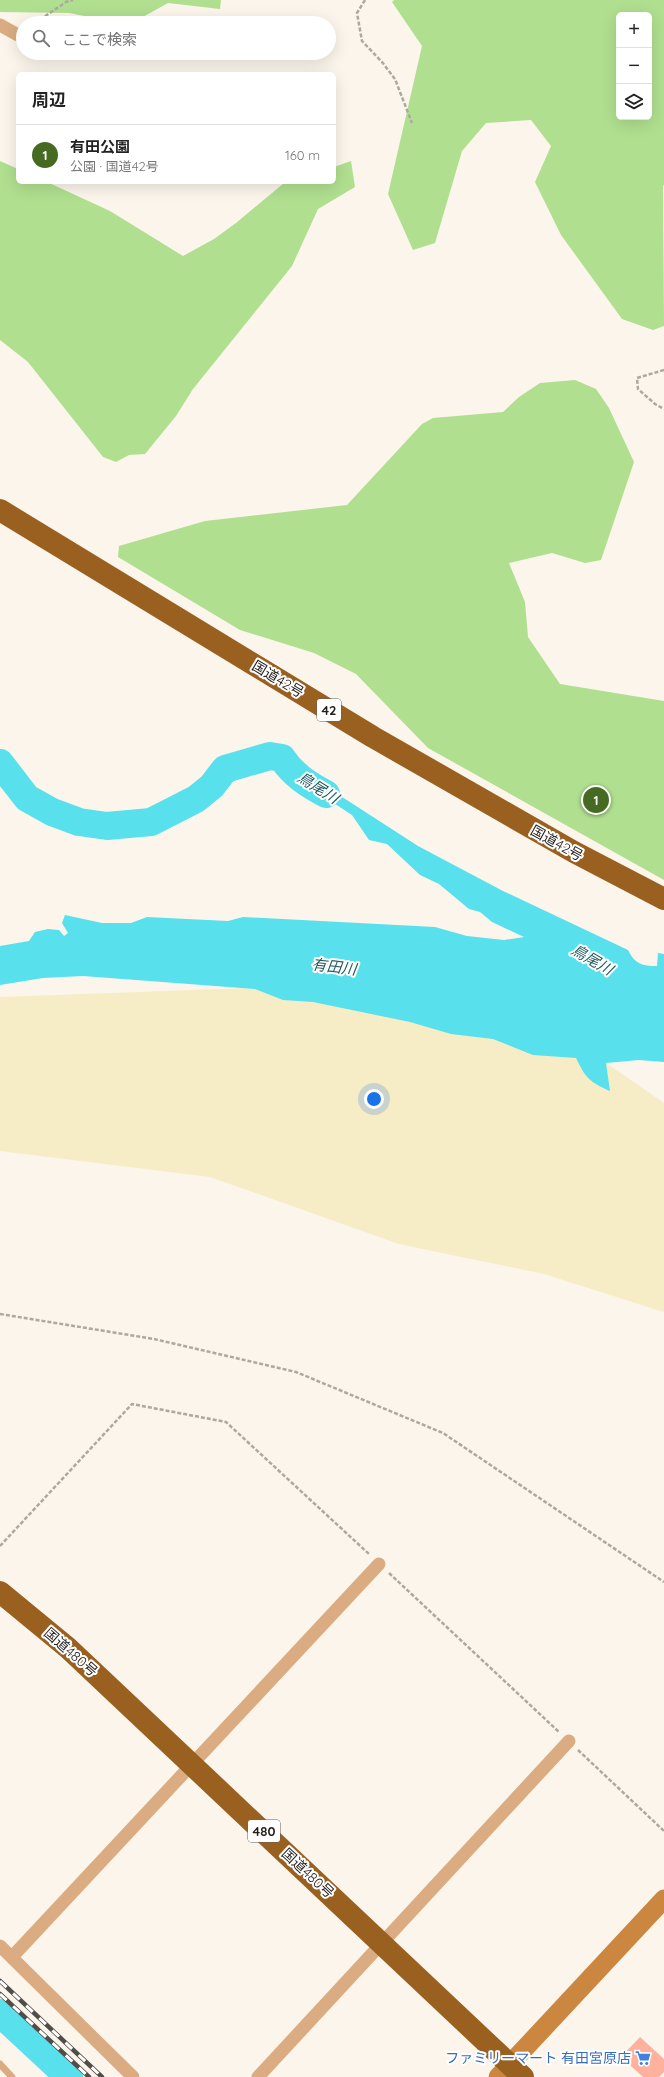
<!DOCTYPE html>
<html lang="ja">
<meta charset="utf-8">
<style>
body{margin:0;font-family:Quicksand,"Noto Sans JP",sans-serif;background:#f6f6f6;color:#222}
.controls{position:absolute;right:12px;top:12px;display:grid;overflow:hidden;border-radius:6px;box-shadow:0 4px 16px #0002}
.controls button{width:36px;height:36px;display:grid;place-items:center;padding:0;border:0;border-bottom:1px solid #e0e0e0;background:#fff;color:#222;font:20px sans-serif}
.you{position:absolute;left:374px;top:1099px;width:14px;height:14px;margin:-10px;border:3px solid #fff;border-radius:50%;background:#1a73e8;box-shadow:0 0 0 6px #1a73e833}
.badge{display:grid;place-items:center;width:26px;height:26px;border-radius:50%;background:#476a22;color:#fff;font-size:13px;font-weight:700}
.pin{position:absolute;translate:-50% -50%;border:2px solid #fff;box-shadow:0 1px 4px #0006}
.list{margin:0;padding:0;list-style:none}
h2{display:flex;justify-content:space-between;align-items:center;height:52px;margin:0;padding:0 16px;font-size:17px}
h2 small{font-size:13px;font-weight:400;color:#767676}
.list li{display:grid;grid-template-columns:26px 1fr auto;gap:12px;align-items:center;box-sizing:border-box;height:60px;padding:0 16px;border-top:1px solid #e0e0e0}
.list b{display:block;font-size:15px;white-space:nowrap}
.list p{margin:0;font-size:13px;white-space:nowrap;color:#767676}
.list em{font-size:13px;font-style:normal;color:#767676}
.icon{flex:none;width:22px;height:22px;fill:none;stroke:currentColor;stroke-width:2;stroke-linecap:round;stroke-linejoin:round}
.map{position:relative;flex:none;width:664px;height:2077px;overflow:hidden}
.search{position:absolute;background:#fff;box-shadow:0 4px 16px #0002;left:16px;top:16px;width:320px;height:44px;display:flex;align-items:center;gap:10px;box-sizing:border-box;padding:0 14px;border-radius:22px;color:#767676;font-size:15px}
.panel{position:absolute;background:#fff;box-shadow:0 4px 16px #0002;left:16px;top:72px;width:320px;height:112px;border-radius:6px}
.map>svg:first-child{display:block}
.green{fill:#b0df8f;fill-rule:evenodd}
.sand{fill:#f6ecc6}
.water{fill:#58e0ed}
.lines{fill:none;stroke-linecap:round;stroke-linejoin:round}
.river{stroke:#58e0ed;stroke-width:28}
.building{fill:#feb29e}
.path{stroke:#ada8a0;stroke-width:2.5;stroke-dasharray:4 2;stroke-linecap:butt}
.lane{stroke:#dbac81;stroke-width:7}
.street{stroke:#dbac81;stroke-width:13}
.secondary{stroke:#cb873f;stroke-width:19}
.highway{stroke:#996020;stroke-width:22}
.rail-casing{stroke:#514d49;stroke-width:4.5}
.rail{stroke:#fff;stroke-width:3;stroke-dasharray:9;stroke-linecap:butt}
.labels{text-anchor:middle;stroke-width:4;stroke-linejoin:round;paint-order:stroke}
.shield{fill:#fff;stroke:#64625f;stroke-width:1}
.shield-label{font-size:13px;font-weight:bold;fill:#211e1b}
.street-label{font-size:14px;fill:#211e1b;stroke:#fff}
.shop-label{font-size:14px;fill:#366cbe;stroke:#fff;text-anchor:end}
.water-label{font-size:15px;font-style:italic;fill:#20595f;stroke:#fff}
</style>
<div class="map">
<svg width="664" height="2077" viewBox="0 0 664 2077">
<rect width="100%" height="100%" fill="#fbf5eb"/>
<!-- green -->
<path class="green" d="M0,0H221L220,9L168,3L132,23H120L69,13L0,12Z
M394,0H664V185L663,186L664,326L653,330L622,319L561,235L535,182L551,146L531,120L486,123L462,151L435,243L413,250L388,194L422,46L392,2ZM619,15H649V117H619Z
M0,161L18,169V182H47L110,211L183,256L214,239L236,223L284,183L334,182V167L351,161L355,187L318,209L292,266L193,389L176,416L145,454L129,455L116,462L103,457L28,362L0,340Z
M575,380L596,389L609,408L634,462L601,560L585,563L552,553L509,563L525,602L528,637L560,684L664,701V880L428,748L356,674L314,653L240,630L118,557L119,546L205,521L347,505L422,424L433,418L503,412L519,397L540,383Z"/>
<!-- sand -->
<path class="sand" d="M360,984L606,1063L664,1103V1312L544,1274L399,1244L210,1177L0,1151V997Z"/>
<!-- water -->
<path class="water" d="M290,773H305L418,846L503,891L628,950C635,964 642,966 657,966L658,953L664,954V1062L639,1060L606,1063L610,1091C590,1082 586,1079 576,1058L533,1055L493,1039L451,1034L410,1022L313,1002L283,1000L255,989L83,976L43,978L0,985V946L29,941L35,932L48,929L59,930L64,936L68,933L62,923L65,915L102,923H131L147,917L228,921L243,917L435,927L467,936L504,940L524,937L492,922L480,912L469,909L439,884L420,875L387,844L369,840L352,815L329,800L307,794Z"/>
<g class="lines">
<!-- river -->
<path class="river" d="M0,763L27,798L52,812L79,822L107,826L151,822L196,799L212,786L225,769L270,756L282,758C293,775 309,785 326,794
M0,2013L69,2077"/>
</g>
<!-- building -->
<path class="building" d="M640,2037L664,2059V2072L659,2077H643L621,2057Z"/>
<g class="lines">
<!-- path -->
<path class="path" d="M365,0L357,13L362,41L382,62L395,79L412,123
M35,23L66,2L73,0
M664,370L637,378L638,389L655,404L664,409
M0,1314L154,1339L296,1372L443,1433L664,1582
M0,1546L132,1404L226,1422L369,1554
M389,1573L559,1732
M578,1750L664,1831"/>
<!-- lane -->
<path class="lane" d="M0,2064L12,2077"/>
<!-- street -->
<path class="street" d="M0,25L18,35H23
M0,1946L133,2077
M12,1957L379,1564
M258,2077L569,1741"/>
<!-- secondary -->
<path class="secondary" d="M498,2077L664,1899"/>
<!-- highway -->
<path class="highway" d="M0,510L373,737L574,852L664,899
M0,1592L68,1648L523,2077"/>
<defs>
<path id="rail" d="M0,1981L102,2077
M0,1994L89,2077"/>
</defs>
<!-- rail casing -->
<use href="#rail" class="rail-casing"/>
<!-- rail -->
<use href="#rail" class="rail"/>
</g>
<!-- icons -->
<defs>
<symbol id="supermarket-bare" viewBox="-9 -9 18 18"><path d="M-6-5.5h2.5l.6 2H6L4.5 2H-2.5L-4.4-4H-6ZM-1.5 3.2a1.3 1.3 0 1 0 .1 0ZM3 3.2a1.3 1.3 0 1 0 .1 0Z" fill="#3f7fe0" stroke="#fff" stroke-width="2.5" paint-order="stroke"/></symbol>
</defs>
<g fill-rule="evenodd">
<use href="#supermarket-bare" x="632" y="2047" width="22" height="22"/>
</g>
<g class="labels">
<!-- shield labels -->
<g class="shield">
<rect x="317" y="699" width="24" height="22" rx="3"/>
<rect x="248" y="1820" width="32" height="22" rx="3"/>
</g>
<g class="shield-label">
<text x="329" y="715">42</text>
<text x="264" y="1836">480</text>
</g>
<!-- street labels -->
<g class="street-label">
<text transform="translate(278 679) rotate(31)" y="5">国道42号</text>
<text transform="translate(557 843) rotate(29)" y="5">国道42号</text>
<text transform="translate(71 1652) rotate(41)" y="5">国道480号</text>
<text transform="translate(308 1873) rotate(43)" y="5">国道480号</text>
</g>
<!-- shop labels -->
<g class="shop-label">
<text x="631" y="2063">ファミリーマート 有田宮原店</text>
</g>
<!-- water labels -->
<g class="water-label">
<text transform="translate(318 788) rotate(32)" y="5">鳥尾川</text>
<text transform="translate(592 960) rotate(30)" y="5">鳥尾川</text>
<text transform="translate(334 967) rotate(7)" y="5">有田川</text>
</g>
</g>
</svg>
<div class="controls">
<button>+</button>
<button>−</button>
<button><svg class="icon" aria-label="layers" viewBox="0 0 24 24"><path d="M12 4l9 5-9 5-9-5zM3 14l9 5 9-5"/></svg></button>
</div>
<div class="you"></div>
<div class="pin badge" style="left:596px;top:800px">1</div>
<div class="search"><svg class="icon" aria-label="search" viewBox="0 0 24 24"><circle cx="10" cy="10" r="6"/><path d="M15 15l6 6"/></svg>ここで検索</div>
<section class="panel">
<h2>周辺<small></small></h2>
<ul class="list">
<li><span class="badge">1</span><div><b>有田公園</b><p>公園 · 国道42号</p></div><em>160 m</em></li>
</ul>
</section>
</div>
